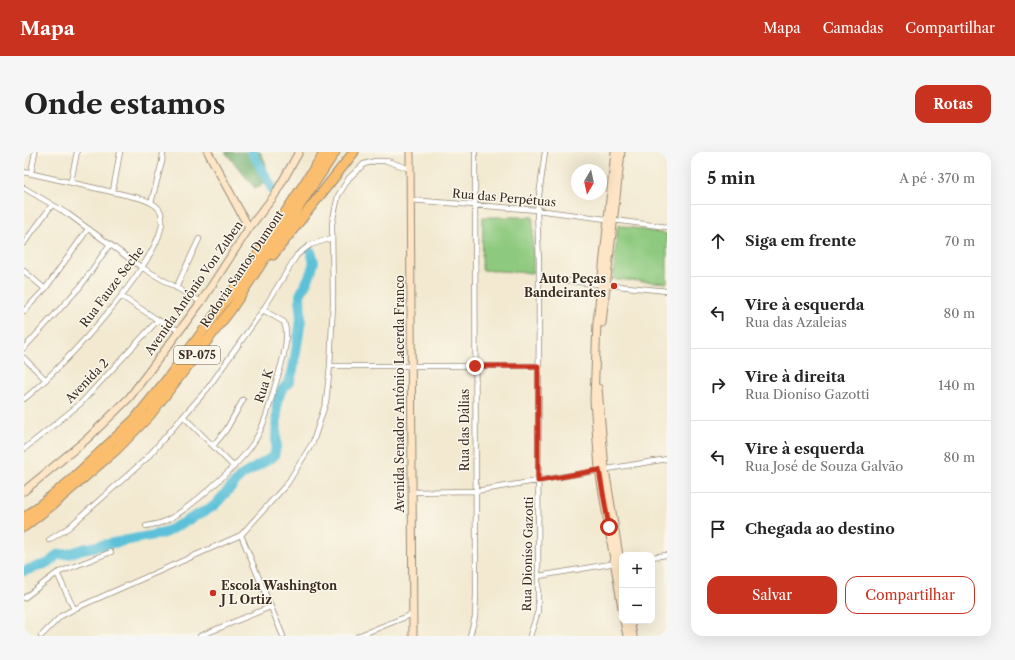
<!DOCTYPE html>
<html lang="pt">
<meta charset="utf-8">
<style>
body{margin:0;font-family:"Libre Caslon Text",serif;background:#f6f6f6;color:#222}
.controls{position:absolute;right:12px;bottom:12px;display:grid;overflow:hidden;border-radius:8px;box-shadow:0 4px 16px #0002}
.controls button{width:36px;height:36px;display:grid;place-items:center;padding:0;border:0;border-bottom:1px solid #e0e0e0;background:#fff;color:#222;font:20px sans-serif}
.compass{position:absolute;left:547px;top:12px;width:36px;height:36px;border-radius:50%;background:#fff;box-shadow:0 4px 16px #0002;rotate:189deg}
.stop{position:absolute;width:12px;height:12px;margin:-9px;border:3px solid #c8321e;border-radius:50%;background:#fff}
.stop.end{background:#c8321e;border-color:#fff;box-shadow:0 1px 4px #0008}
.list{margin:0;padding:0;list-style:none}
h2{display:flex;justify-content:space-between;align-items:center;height:52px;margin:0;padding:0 16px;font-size:17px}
h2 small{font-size:13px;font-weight:400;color:#767676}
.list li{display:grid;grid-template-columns:26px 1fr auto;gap:12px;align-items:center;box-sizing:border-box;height:72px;padding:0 16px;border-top:1px solid #e0e0e0}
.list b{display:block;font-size:15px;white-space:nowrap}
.list p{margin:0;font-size:13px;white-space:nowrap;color:#767676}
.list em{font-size:13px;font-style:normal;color:#767676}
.actions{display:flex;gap:8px;padding:12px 16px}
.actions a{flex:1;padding:9px 0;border:1px solid #c8321e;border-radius:12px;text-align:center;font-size:14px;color:#c8321e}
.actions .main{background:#c8321e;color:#fff}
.icon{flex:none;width:22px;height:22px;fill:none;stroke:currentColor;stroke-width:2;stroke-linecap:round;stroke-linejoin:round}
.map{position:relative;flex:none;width:643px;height:484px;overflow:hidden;border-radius:12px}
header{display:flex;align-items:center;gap:24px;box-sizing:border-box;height:56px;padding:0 20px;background:#c8321e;color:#fff}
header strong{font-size:19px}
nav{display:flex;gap:22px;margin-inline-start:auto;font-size:14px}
.intro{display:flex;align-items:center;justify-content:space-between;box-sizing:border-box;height:96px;padding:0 24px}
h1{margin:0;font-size:28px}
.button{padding:10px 18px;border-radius:12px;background:#c8321e;color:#fff;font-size:14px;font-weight:700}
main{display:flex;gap:24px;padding:0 24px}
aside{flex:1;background:#fff;border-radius:12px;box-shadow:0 4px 16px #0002}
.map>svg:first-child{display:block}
.green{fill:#8dc97e;stroke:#647a4e}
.forest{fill:#72ad6d;stroke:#566c46}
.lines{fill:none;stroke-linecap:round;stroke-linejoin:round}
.river{stroke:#5bc1d8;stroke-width:10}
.street-casing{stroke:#968a77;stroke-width:6}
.secondary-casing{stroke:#968a77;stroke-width:9}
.highway-casing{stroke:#968a77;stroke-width:11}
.street{stroke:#fff;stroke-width:4.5}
.secondary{stroke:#fde5c5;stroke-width:7}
.highway{stroke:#fabe6e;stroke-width:9}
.route{stroke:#c8321e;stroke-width:5}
.poi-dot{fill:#c8321e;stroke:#fbf7ec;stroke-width:1.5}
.labels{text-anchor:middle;stroke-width:3;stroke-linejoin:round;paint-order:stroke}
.shield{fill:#fbf7ec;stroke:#75685c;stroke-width:1}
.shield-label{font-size:11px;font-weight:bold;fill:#3b2a1e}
.street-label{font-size:12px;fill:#3b2a1e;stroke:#fbf7ec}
.poi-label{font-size:12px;font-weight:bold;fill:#3b2a1e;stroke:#fbf7ec;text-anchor:end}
</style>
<header>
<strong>Mapa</strong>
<nav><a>Mapa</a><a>Camadas</a><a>Compartilhar</a></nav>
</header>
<div class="intro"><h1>Onde estamos</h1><a class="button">Rotas</a></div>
<main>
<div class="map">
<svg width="643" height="484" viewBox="0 0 643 484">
<rect width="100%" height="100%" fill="#fbf7ec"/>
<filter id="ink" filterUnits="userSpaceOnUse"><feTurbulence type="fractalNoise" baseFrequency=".025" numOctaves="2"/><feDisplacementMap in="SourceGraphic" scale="8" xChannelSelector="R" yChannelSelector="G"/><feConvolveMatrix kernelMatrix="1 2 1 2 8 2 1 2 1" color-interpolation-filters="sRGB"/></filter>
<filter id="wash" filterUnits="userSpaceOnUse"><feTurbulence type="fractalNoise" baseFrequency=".012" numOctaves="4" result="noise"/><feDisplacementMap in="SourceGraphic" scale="16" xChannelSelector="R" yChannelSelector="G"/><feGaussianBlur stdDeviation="0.9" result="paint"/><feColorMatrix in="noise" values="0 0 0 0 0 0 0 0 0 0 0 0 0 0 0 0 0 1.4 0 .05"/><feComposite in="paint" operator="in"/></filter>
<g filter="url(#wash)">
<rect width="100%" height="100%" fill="#f2e9d0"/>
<!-- green -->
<path class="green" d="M459,65H509V121L458,118Z
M594,73L643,82V131L589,127Z"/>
<!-- forest -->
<path class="forest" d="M201,0H236C244,14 245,20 236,35L231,36Z"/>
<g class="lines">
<!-- river -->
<path class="river" d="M228,0L249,38
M0,419L25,411L33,403L44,402L59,397L140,381L190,354L217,324L250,304L252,295L253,250L257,239L265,230L269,218L277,168L276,143L286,123L290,110L287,100"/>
</g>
</g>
<g filter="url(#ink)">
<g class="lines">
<defs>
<path id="street" d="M0,20L115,46C123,49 134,52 137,61C151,98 30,224 0,247
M7,21L11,0
M47,29L53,0
M0,36L44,62L117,115L177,150
M89,39L96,0
M386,48L513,58L643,75
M127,51L138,10L139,0
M0,91L28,53
M0,119L21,137
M515,126L643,139
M152,136L175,87
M97,144L134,168L156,179
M0,159L21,137L64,77
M0,196L56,135L86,92
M0,206L22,228
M306,214H514
M160,265L210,315
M189,294L202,278L219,248
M0,297L56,252L134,168
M387,340L452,339L643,307
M122,374C127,373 134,372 139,370C162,361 217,311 230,290C242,271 247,247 253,227C258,211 266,186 260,170L239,158
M217,383L259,484
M25,388L44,376L122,307L184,236L239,158L273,103L286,93L308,86
M628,405L643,403
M33,421L50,457
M515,424L592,411
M0,446L33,421L87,400
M17,484L37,464L50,457L217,383L263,332L289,290L302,250L306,214L309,151L308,72L314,44L325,26L340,12L351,9H363L386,17
M176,484L246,455
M334,484L389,462
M446,484L451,465L452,443L451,0
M506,484L514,459L515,110L513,58L521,0"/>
<path id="secondary" d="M184,0L225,76
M386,0L389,484
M591,0L573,171L570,248L575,317L598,456
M578,171L597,0
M574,236L581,317L598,422
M0,339L63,287L105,246L177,150L225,76L250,44L275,0
M600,469L603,484
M606,469L609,484"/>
<path id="highway" d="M249,103L330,0
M0,366L46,329L111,267L144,226L219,125L301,0
M0,375L27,354L93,297L126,263L206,159L311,0"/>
</defs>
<!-- street casing -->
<use href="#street" class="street-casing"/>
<!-- secondary casing -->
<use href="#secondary" class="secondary-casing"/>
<!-- highway casing -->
<use href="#highway" class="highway-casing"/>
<!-- street -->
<use href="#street" class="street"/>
<!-- secondary -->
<use href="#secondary" class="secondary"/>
<!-- highway -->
<use href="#highway" class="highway"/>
</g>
</g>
<g class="lines" filter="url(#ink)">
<!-- route -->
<path class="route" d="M451,214H514V329L575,318L585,375"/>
</g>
<!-- markers -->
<g class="poi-dot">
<circle cx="590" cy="134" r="4"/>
<circle cx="189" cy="441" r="4"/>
</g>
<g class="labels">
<!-- shield labels -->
<rect class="shield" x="150" y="194" width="46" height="18" rx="3"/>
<g class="shield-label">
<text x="173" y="207">SP-075</text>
</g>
<!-- street labels -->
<g class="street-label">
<text transform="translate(480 46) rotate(5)" y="4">Rua das Perpétuas</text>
<text transform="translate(218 117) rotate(-56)" y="4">Rodovia Santos Dumont</text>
<text transform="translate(88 135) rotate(-53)" y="4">Rua Fauze Seche</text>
<text transform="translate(170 136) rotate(-55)" y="4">Avenida Antônio Von Zuben</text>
<text transform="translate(63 229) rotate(-46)" y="4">Avenida 2</text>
<text transform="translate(240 234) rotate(-72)" y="4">Rua K</text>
<text transform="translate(376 242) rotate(-90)" y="4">Avenida Senador Antônio Lacerda Franco</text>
<text transform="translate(441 278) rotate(-90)" y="4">Rua das Dálias</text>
<text transform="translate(504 402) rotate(-89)" y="4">Rua Dioníso Gazotti</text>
</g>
<!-- poi labels -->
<g class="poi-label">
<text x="582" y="131">Auto Peças<tspan x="582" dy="14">Bandeirantes</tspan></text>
<text x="197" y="438" text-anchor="start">Escola Washington<tspan x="197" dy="14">J L Ortiz</tspan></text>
</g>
</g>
</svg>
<div class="controls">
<button>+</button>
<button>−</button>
</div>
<svg class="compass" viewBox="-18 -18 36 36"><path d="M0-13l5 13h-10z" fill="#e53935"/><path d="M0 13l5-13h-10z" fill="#767676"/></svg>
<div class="stop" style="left:585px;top:375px"></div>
<div class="stop end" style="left:451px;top:214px"></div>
</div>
<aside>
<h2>5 min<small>A pé · 370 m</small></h2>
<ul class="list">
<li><svg class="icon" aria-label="ahead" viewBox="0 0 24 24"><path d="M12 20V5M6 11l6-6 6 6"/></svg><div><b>Siga em frente</b></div><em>70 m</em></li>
<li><svg class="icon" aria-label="left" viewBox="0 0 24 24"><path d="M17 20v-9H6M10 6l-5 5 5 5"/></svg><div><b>Vire à esquerda</b><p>Rua das Azaleias</p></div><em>80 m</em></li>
<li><svg class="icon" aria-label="right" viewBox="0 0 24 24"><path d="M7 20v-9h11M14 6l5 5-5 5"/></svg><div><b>Vire à direita</b><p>Rua Dioníso Gazotti</p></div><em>140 m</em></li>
<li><svg class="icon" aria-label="left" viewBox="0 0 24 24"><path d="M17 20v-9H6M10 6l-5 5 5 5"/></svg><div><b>Vire à esquerda</b><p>Rua José de Souza Galvão</p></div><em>80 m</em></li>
<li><svg class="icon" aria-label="arrive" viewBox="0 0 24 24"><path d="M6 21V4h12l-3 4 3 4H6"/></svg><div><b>Chegada ao destino</b></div></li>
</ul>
<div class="actions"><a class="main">Salvar</a><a>Compartilhar</a></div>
</aside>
</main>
